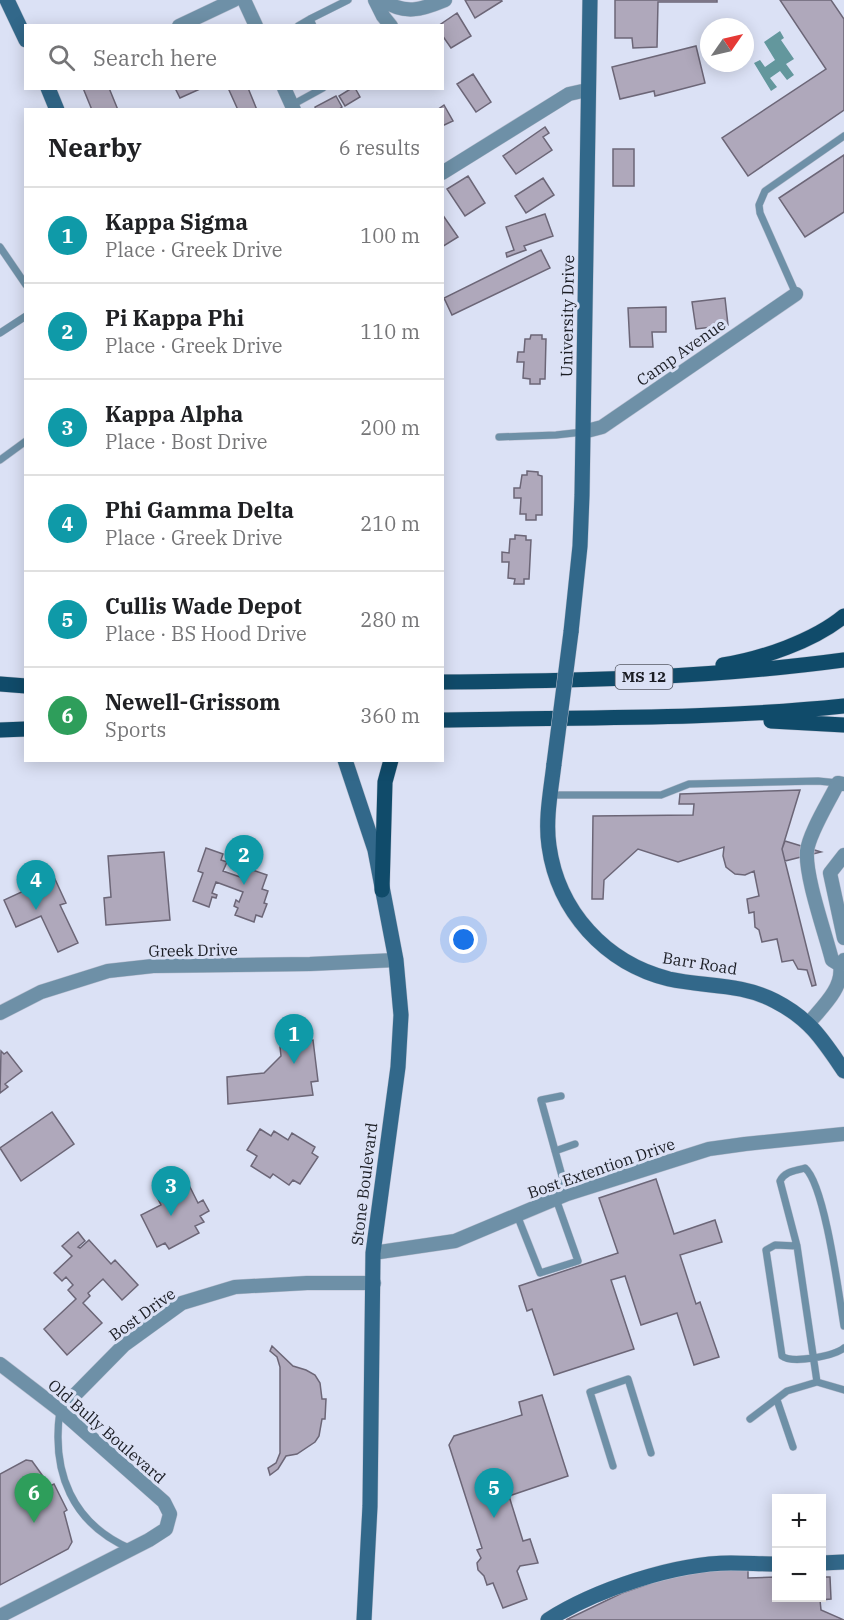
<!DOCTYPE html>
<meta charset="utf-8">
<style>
body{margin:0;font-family:"IBM Plex Serif",serif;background:#f6f6f6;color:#202124}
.controls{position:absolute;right:18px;bottom:18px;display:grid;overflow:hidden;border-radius:0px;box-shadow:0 3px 15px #0003}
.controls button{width:54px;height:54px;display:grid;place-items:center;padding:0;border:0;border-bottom:2px solid #e0e0e0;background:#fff;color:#202124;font:30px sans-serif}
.compass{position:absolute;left:700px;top:18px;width:54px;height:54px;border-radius:50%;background:#fff;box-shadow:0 3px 15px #0003;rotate:56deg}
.you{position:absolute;left:464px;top:940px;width:21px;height:21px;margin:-15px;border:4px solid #fff;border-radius:50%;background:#1a73e8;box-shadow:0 0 0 9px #1a73e833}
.badge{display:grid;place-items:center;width:39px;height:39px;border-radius:50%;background:#0b8043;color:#fff;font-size:20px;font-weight:700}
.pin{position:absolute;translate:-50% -50px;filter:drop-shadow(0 2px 3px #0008)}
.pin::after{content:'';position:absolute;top:32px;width:21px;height:18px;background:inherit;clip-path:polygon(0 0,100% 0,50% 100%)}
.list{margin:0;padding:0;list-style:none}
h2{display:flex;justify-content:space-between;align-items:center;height:78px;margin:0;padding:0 24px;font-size:26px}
h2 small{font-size:20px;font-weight:400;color:#757577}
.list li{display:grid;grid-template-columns:39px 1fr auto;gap:18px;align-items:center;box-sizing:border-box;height:96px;padding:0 24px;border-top:2px solid #e0e0e0}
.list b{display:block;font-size:22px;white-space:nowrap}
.list p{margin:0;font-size:20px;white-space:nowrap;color:#757577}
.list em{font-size:20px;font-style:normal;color:#757577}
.icon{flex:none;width:33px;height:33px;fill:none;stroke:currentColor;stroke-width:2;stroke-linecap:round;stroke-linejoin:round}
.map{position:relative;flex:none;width:844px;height:1620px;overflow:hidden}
.search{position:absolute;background:#fff;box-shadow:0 3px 15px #0003;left:24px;top:24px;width:420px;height:66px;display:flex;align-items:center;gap:15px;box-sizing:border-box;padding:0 21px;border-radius:0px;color:#757577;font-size:22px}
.panel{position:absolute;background:#fff;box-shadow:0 3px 15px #0003;left:24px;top:108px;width:420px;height:654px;border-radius:0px}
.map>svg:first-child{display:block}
.water{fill:#63979d}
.building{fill:#afa8bb;stroke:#6c6677;stroke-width:1.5}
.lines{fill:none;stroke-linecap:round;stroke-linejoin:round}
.lane-casing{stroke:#b8becf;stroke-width:8}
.street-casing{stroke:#b8becf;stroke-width:15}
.secondary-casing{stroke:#b8becf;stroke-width:16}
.primary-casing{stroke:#b8becf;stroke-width:16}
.lane{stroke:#6e90a7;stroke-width:7}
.street{stroke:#6e90a7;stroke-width:14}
.secondary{stroke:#32688a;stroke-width:15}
.primary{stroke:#104b6a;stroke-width:15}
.secondary-bridge-casing{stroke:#b8becf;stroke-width:16;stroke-linecap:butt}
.secondary-bridge{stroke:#32688a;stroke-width:15}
.labels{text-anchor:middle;stroke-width:6;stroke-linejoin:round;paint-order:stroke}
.shield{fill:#dbe1f5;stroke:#555863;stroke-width:1.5}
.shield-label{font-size:15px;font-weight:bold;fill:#1b1d24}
.street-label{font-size:16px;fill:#1b1d24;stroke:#dbe1f5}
</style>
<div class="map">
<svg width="844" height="1620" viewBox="0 0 844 1620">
<rect width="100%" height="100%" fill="#dbe1f5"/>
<!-- water -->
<path class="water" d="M780,31L784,38L781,40L794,59L786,64L794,75L787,80L780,71L770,78L777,87L771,91L754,63L760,60L765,67L775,60L764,42Z"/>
<!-- building -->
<path class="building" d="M465,0H501L502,1L475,18Z
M615,0H717V2H658L657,47L633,48L632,38H615Z
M780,0H831L844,19V110L748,176L722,138L826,69Z
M457,13L471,36L451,48L442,35V26H438Z
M696,46L705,83L655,96L654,91L620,99L612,67Z
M473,74L491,102L476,112L457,84Z
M83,88H109L118,110H92Z
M175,88H200V89L180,98Z
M232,88H248L257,110H238L229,90Z
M352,88H355L360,97L345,106L339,96Z
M336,96L342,107L338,110H316L315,107Z
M444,105L453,121L442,126V110H437Z
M545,127L549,133L543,137L552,150L516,174L503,156Z
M613,149H634V186H613Z
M844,155V212L805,237L779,198Z
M468,176L485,203L465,216L447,189Z
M543,178L554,195L526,213L515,196Z
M442,214L458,237L442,247Z
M545,214L553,236L524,246L526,250L507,257L506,253L514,250L506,227Z
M541,250L550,268L452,315L444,298Z
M725,298L728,325L696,329L692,302Z
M666,307V332H652L653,347H630L628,308Z
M531,335H542V339H546L545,379H540V384H530V379L523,378L524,362H517L518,352H524L525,339H530Z
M527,471L538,472V475L542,476V515H536V520H526V514H520L521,498H514V488H520L522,475H527Z
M515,535L526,536V540H531L529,579H524V584H514L515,579L508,578L509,562H502V552L509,553L510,539H515Z
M800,790L782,849L816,985L812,986L807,970L798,969L793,960L782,962L777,939L762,942L759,930L755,927L754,912L749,913L747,899L759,896L754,871L745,875L735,874L726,867L723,856L724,847L678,862L638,849L604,880L603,899H592L593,816L693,815L694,804H679L680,794Z
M785,841L821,852L785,861L782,849Z
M206,848L223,854L221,860L227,862L223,871L243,878L247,868L267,875L262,889L268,891L264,903L267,904L262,917L256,915L254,922L235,915L238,908L234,906L236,900L239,902L243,892L216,882L212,893L217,895L216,898L212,897L209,907L193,901L203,873L198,871Z
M164,852L170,920L106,925L104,898L111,897L108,856Z
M54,877L66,903L60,905L78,943L58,952L41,916L16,927L4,900Z
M299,1027L301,1042L313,1040L318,1081L311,1082L313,1095L228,1104L227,1077L264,1073L281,1056L280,1047L283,1046L280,1030Z
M1,1051L4,1054L7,1052L22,1071L5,1084L8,1087L0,1093Z
M52,1112L74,1144L21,1181L0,1148Z
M260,1129L271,1136L274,1131L288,1140L292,1133L315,1147L312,1153L318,1157L300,1184L293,1180L289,1185L273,1174L270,1178L251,1166L257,1156L247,1150Z
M656,1179L674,1234L715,1220L722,1242L680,1255L696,1304L700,1302L719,1357L694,1365L677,1313L641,1325L625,1276L611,1280L634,1349L554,1375L532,1309L527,1311L519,1286L618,1253L599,1198Z
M188,1183L198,1203L203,1200L209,1211L200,1216L204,1222L195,1226L199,1233L169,1249L165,1243L157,1247L141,1215L161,1205L157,1197Z
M78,1232L85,1241L78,1247L80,1248L89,1240L111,1264L115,1260L138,1285L122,1300L103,1279L88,1293L90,1296L83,1303L102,1323L67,1355L44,1329L76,1299L68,1290L73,1285L66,1277L62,1281L54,1273L72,1256L62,1246Z
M272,1346L293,1366L306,1370L315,1375L320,1383L322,1399H326L325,1419H322L319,1436L315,1442L297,1454L286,1456L278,1469L270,1475L268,1468L276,1463L280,1453V1367L277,1357L270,1351Z
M542,1395L568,1476L509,1496L523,1541L530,1539L538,1563L520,1566L517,1571L527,1599L503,1608L493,1583L487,1585L484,1576L478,1570L477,1563L481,1558L477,1550L482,1548L449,1445L454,1436L522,1415L519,1402Z
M26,1460L32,1461L50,1486L54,1484L67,1510L64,1512L72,1542L68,1549L0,1585V1474Z
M748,1566V1578L776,1577V1598H822V1577H830L831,1599L820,1600L821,1610L844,1620H566L622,1593L660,1580L684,1574Z"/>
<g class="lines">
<defs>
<path id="lane" d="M298,26L310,19
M313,26L310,19L348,0
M292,105L323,88
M0,247L26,285
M796,294L760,213L759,205L765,191L844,136
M0,333L26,316
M499,437L556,435L583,432
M0,460L26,441
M550,795H661L689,784L818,781L838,783
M561,1096L541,1100L567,1194
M555,1151L575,1144
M517,1215L540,1273L578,1261L556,1199
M797,1246L775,1245L766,1250L782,1356C792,1364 834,1356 844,1348
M817,1382L797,1246L780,1181C785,1171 795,1171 805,1168C825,1185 839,1296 844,1326
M777,1400L793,1447
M60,1410C51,1472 72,1524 131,1549
M750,1419L787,1391L817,1382L844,1390
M613,1466L590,1392L628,1379L651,1453"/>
<path id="street" d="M244,0L256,26
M375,0L383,16L391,26
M382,0C405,15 421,10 445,0
M179,26L234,0
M284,88L294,110
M442,173L569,94L587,90
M583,432L602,427L796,294
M844,855L830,873L844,938
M840,965L832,960C825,932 805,877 807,851C809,833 830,800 838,783L844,784
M0,1013L41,992L108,971L153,966L310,964L396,960
M808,1024C822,1007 844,988 840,965L844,960
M373,1253L455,1241L567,1194L709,1149L745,1144L844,1134
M0,1364L60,1410L164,1502L170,1514L166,1529L149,1540L0,1616
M60,1410L124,1345L182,1303L235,1287L307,1283H374"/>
<path id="secondary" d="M7,0L26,40
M48,88L57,110
M571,632L580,546L582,495L590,0
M345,760L375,850L396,960L401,1015L398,1067L373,1253L370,1506L364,1620
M554,764C551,790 545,819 549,846C558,911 605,963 669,979C705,987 741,983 775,1001C810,1019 823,1040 844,1071
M822,1563L844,1562
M548,1620C595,1590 675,1563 731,1563C746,1563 761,1564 776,1564"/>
<path id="primary" d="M723,665C761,659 814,641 844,616
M442,682C577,681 711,678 844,660
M0,684L26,686
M442,720C577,717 710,720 844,706
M771,721L844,725
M0,730L26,729
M382,890L385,782L391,760"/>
</defs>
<!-- lane casing -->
<use href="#lane" class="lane-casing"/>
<!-- street casing -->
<use href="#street" class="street-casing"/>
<!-- secondary casing -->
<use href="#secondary" class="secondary-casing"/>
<!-- primary casing -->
<use href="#primary" class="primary-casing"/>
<!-- lane -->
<use href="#lane" class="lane"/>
<!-- street -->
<use href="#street" class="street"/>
<!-- secondary -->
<use href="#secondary" class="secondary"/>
<!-- primary -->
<use href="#primary" class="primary"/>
<defs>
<path id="secondary-bridge" d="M554,764L571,632"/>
</defs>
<!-- secondary-bridge casing -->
<use href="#secondary-bridge" class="secondary-bridge-casing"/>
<!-- secondary-bridge -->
<use href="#secondary-bridge" class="secondary-bridge"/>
</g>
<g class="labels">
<!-- shield labels -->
<rect class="shield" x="615.5" y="665" width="57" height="24" rx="4.5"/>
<g class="shield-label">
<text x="644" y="682">MS 12</text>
</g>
<!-- street labels -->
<g class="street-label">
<text transform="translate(567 316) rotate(-89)" y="6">University Drive</text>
<text transform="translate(681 352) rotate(-35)" y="6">Camp Avenue</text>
<text transform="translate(193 950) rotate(-1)" y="6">Greek Drive</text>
<text transform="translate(700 963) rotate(9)" y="6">Barr Road</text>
<text transform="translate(601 1168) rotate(-19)" y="6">Bost Extention Drive</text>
<text transform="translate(364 1184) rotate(-83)" y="6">Stone Boulevard</text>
<text transform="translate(142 1314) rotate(-36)" y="6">Bost Drive</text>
<text transform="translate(107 1431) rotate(41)" y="6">Old Bully Boulevard</text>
</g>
</g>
</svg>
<div class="controls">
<button>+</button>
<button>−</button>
</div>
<svg class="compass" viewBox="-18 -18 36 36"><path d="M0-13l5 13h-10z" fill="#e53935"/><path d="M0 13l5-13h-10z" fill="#757577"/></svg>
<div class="you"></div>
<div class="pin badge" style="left:294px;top:1064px;background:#0f9aa8">1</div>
<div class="pin badge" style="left:244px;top:885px;background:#0f9aa8">2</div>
<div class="pin badge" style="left:171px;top:1216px;background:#0f9aa8">3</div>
<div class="pin badge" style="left:36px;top:910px;background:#0f9aa8">4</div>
<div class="pin badge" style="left:494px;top:1518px;background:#0f9aa8">5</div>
<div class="pin badge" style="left:34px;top:1523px;background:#2e9e5b">6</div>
<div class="search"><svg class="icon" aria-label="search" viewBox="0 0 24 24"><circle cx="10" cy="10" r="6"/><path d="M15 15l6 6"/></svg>Search here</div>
<section class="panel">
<h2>Nearby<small>6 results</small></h2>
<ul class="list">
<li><span class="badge" style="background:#0f9aa8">1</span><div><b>Kappa Sigma</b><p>Place · Greek Drive</p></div><em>100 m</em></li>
<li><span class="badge" style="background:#0f9aa8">2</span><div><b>Pi Kappa Phi</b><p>Place · Greek Drive</p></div><em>110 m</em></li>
<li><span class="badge" style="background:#0f9aa8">3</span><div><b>Kappa Alpha</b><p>Place · Bost Drive</p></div><em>200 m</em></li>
<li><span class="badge" style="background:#0f9aa8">4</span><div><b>Phi Gamma Delta</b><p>Place · Greek Drive</p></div><em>210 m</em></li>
<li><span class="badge" style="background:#0f9aa8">5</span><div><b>Cullis Wade Depot</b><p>Place · BS Hood Drive</p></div><em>280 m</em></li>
<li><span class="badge" style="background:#2e9e5b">6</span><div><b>Newell-Grissom</b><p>Sports</p></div><em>360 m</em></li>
</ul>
</section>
</div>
